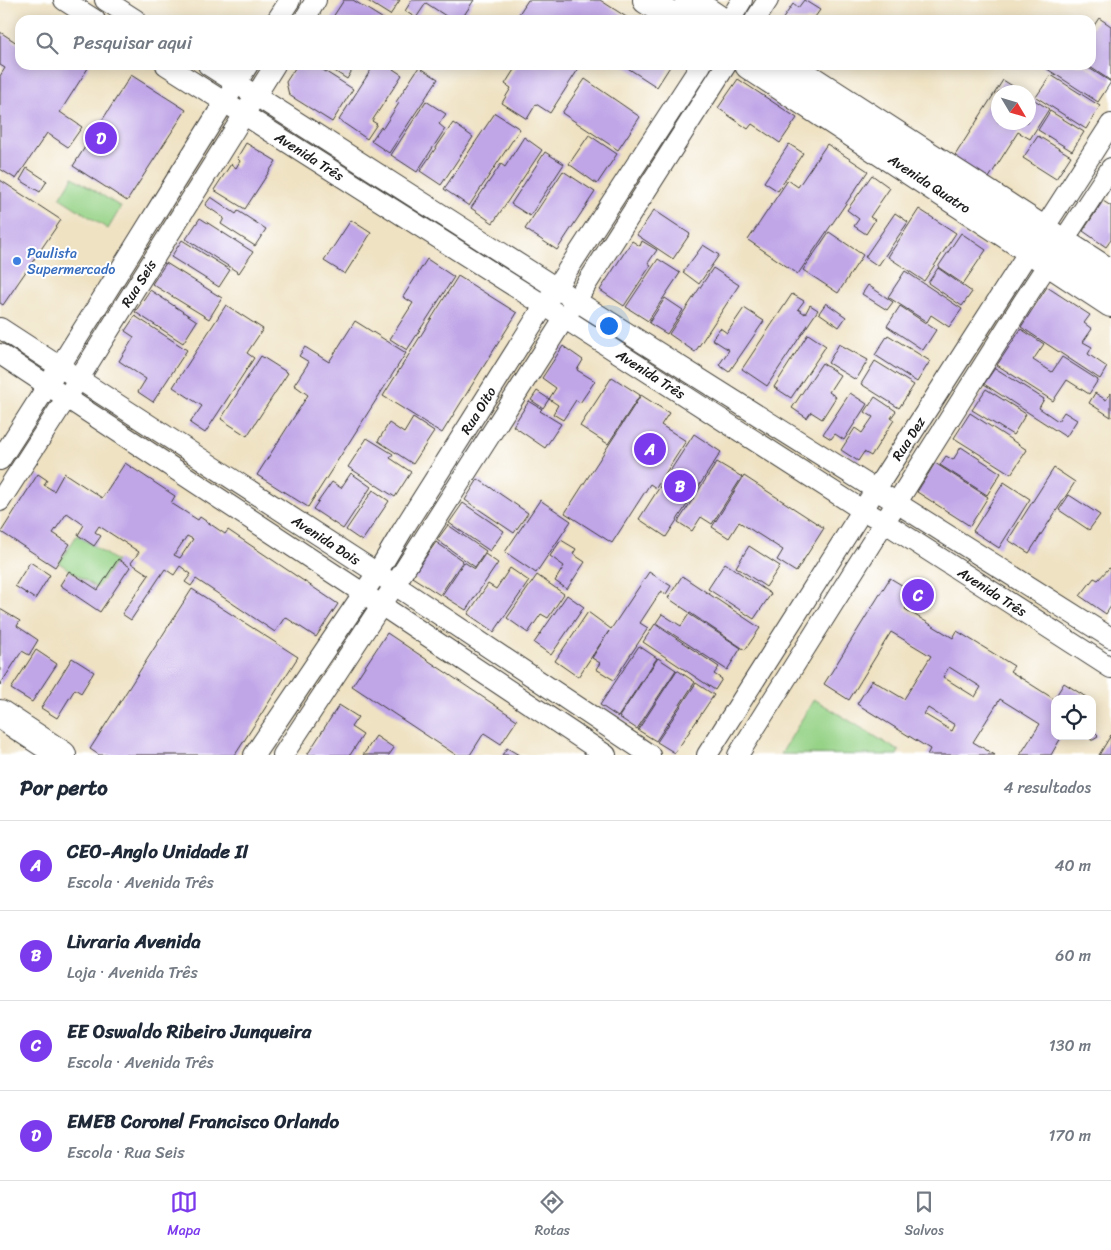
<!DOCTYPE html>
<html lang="pt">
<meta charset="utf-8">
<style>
body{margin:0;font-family:Sriracha,sans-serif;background:#f2f2f3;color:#1f2937}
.controls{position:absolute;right:15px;bottom:15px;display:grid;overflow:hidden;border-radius:10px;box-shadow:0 2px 12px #0003}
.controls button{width:45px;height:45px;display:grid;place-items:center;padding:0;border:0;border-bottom:1px solid #e0e1e3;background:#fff;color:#1f2937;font:25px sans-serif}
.compass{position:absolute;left:991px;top:85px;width:45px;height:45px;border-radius:50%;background:#fff;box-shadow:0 2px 12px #0003;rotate:128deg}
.you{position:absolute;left:608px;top:325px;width:18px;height:18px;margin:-12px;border:4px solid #fff;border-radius:50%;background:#1a73e8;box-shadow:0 0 0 8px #1a73e833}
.badge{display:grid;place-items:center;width:32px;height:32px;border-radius:50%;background:#7c3aed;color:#fff;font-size:16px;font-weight:700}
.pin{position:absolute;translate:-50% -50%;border:2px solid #fff;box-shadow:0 1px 5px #0006}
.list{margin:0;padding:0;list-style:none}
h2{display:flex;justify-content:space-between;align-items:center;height:65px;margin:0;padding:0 20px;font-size:21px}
h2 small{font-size:16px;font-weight:400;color:#747a83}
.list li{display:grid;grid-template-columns:32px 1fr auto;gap:15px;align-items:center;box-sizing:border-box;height:90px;padding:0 20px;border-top:1px solid #e0e1e3}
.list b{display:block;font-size:19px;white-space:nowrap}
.list p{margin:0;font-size:16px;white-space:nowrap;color:#747a83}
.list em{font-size:16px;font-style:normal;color:#747a83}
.icon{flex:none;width:28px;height:28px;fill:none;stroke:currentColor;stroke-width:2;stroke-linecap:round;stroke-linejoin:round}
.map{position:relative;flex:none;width:1111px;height:755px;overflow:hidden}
.search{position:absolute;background:#fff;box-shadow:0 2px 12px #0003;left:15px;right:15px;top:15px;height:55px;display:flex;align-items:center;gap:12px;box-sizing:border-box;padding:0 18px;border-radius:15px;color:#747a83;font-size:19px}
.sheet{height:425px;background:#fff}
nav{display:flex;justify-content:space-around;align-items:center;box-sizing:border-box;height:70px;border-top:1px solid #e0e1e3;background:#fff;font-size:14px;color:#747a83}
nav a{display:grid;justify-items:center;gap:2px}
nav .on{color:#7c3aed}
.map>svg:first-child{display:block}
.green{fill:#96d387;stroke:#597852}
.building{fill:#c0a5e7;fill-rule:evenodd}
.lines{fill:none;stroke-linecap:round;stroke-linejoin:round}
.street-casing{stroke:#3c3a35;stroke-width:22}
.secondary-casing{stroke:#3c3a35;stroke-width:30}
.street{stroke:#fff;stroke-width:20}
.secondary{stroke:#fff;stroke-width:28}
.shop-dot{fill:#3f7fe0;stroke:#fff;stroke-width:2}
.labels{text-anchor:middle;stroke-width:4;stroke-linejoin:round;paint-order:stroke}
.street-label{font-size:14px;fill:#1c1c1c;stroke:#fff}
.shop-label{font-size:14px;fill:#366cbe;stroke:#fff;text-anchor:start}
</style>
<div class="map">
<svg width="1111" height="755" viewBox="0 0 1111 755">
<rect width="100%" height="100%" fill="#fff"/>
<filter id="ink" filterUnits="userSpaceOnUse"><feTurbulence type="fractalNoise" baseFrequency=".02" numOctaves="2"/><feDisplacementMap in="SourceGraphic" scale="10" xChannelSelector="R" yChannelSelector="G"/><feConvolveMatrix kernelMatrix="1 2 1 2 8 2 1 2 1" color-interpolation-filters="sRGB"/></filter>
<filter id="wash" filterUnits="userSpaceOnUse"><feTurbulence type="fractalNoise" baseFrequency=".0096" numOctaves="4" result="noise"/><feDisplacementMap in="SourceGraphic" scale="20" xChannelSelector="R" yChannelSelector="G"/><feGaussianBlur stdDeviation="1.12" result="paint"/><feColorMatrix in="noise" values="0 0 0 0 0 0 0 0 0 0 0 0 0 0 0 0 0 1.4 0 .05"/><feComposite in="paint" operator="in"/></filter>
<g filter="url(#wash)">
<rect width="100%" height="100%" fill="#efe2c3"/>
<!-- green -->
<path class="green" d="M73,177L121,207L108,229L60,198Z
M77,535L116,561L97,588L59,563Z
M814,699L899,751L897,755L781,754Z"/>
<g id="blocks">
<!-- building -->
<path class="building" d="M344,0H353L385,20H331Z
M366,0H400L390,15Z
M412,0H474L461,20H452L426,3L416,18L405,11Z
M528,0H600L631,20H515Z
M804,0L820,10L813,20H782L793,4L798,8Z
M1099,18L1111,26V81L1087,65H1091V30Z
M0,32L20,45V65H90L60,112L82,127L68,147L47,133L16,179L0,169V76L5,68L0,65Z
M297,65H315L353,89L332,122L289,95L286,82Z
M325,65H351L354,67L347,79Z
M374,65H387L402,75L372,121L377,124L367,139L339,120Z
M517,65H581L550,113L536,104L527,119L502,103L511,88L505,84Z
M623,65H671L657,87Z
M1041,65H1084L1111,82L1098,102Z
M419,67L438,79L389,153L371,141L381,127L383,128L399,103L396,102Z
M131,75L186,110L127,201L73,166Z
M1051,75L1100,106L1086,129L1036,97Z
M585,79L640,117L618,150L562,113Z
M738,79L797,118L780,143L752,124L748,129L718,108Z
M1003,80L1022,92H998V122H1028V96L1049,109L1030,139L1018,132L987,181L952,160Z
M426,101L446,114L439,124L445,129L417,172L391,155Z
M1050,111L1084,132L1072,151L1038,130Z
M495,113L520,129L469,206L444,189Z
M453,123L473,137L441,185L420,171Z
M589,135L617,154L597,184L569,164Z
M1038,136L1071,156L1056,179L1023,158Z
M524,137L542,150L493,223L471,208L501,164L505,167Z
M246,143L276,161L245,209L214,190L231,164L236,168L240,161L237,158Z
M789,144L803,153L778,191L764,182Z
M827,144L868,171L798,274L748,240L788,180L798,187Z
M545,152L564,164L530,216L511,204Z
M27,168L47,181L40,192L20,180Z
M563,171L595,192L557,250L525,229Z
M872,175L890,188L870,217L875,220L866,234L854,226L859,219L847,210Z
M0,180L61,220L3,305L0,303Z
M211,197L236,214L238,211L266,229L255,246L221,224L224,218L205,205Z
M1103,201L1111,206V240L1106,247L1083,231Z
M919,209L956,233L924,281L888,257Z
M654,210L690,234L673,259L637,235Z
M895,213L908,222L878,266L865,257Z
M200,218L253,252L239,273L186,239Z
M351,220L371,233L345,274L324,261Z
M829,232L863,255L838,293L803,270Z
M961,233L986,250L963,284L938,267Z
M182,240L230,270L219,287L171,257Z
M632,241L640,246L642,241L657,250L648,263L651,265L624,306L600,290Z
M703,245L719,255L699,284L683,272Z
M427,259L454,277L407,350L390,339L413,303L403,297Z
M658,259L680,273L648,321L626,307Z
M166,263L222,298L209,319L152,284Z
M713,268L739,285L695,352L669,334Z
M938,268L972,292L962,306L928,283Z
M905,271L962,309L949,327L931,315L927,322L888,297Z
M458,276L517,313L442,433L383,396Z
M868,285L893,302L887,310L862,294Z
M1047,287L1090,315L1084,323L1092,329L1083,342L1092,347L1088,354L1107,367L1100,379L1021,327Z
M150,290L197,321L183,343L135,312Z
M792,294L804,301L798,309L805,314L810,305L818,310L767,386L742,369Z
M665,298L683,310L667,334L649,323Z
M826,303L846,317L839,327L819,313Z
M226,305L263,329L247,353L254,358L205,433L190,423L202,406L173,387Z
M900,306L936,330L923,350L887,326Z
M744,308L764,321L729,372L719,365L729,350L712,339L720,328L727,333Z
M135,316L187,350L153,402L138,392L146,379L119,361L134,337L125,331Z
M355,321L406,353L308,507L257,475L308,395L294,385L309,362L299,356L305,347L329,362Z
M1021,329L1044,344L1033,360L1052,372L1062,357L1098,380L1089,394L1067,380L1053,401L997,365Z
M808,334L826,346L791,398L774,387Z
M888,335L930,361L917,382L875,355Z
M839,344L868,360L856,380L828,363Z
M563,346L583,360L577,370L595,381L580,403L576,400L563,420L553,414L558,405L549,399L556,388L542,378Z
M261,356L288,373L247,436L221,419Z
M875,361L914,385L899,408L861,384Z
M822,363L840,375L829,392L836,397L822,419L811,412L807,418L792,408Z
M995,368L1044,399L1039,408L1058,421L1064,412L1077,420L1066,437L984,384Z
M612,377L640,395L608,444L580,426Z
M986,389L1026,414L1013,435L972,410Z
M537,391L549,399L543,408L531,400Z
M850,393L867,404L844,440L835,434L831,439L823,434Z
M1095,393L1106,400L1111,393V417L1089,403Z
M641,395L669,413L661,425L686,441L656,488L650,484L612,543L565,513Z
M875,397L896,411L891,418L894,420L871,456L864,452L858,461L841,450L855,428L862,433L873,417L865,412Z
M529,401L542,409L540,411L561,424L545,448L513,426Z
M970,413L1027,450L1011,474L954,438Z
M413,418L434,432L413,464L378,441L389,423L404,433Z
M694,434L721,452L666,537L639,519Z
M367,438L393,454L390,458L411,472L395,497L348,467Z
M961,447L1001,473L987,495L940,465L946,456L953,460Z
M717,462L742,477L712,524L701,517L692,531L678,522Z
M125,463L175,496L171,503L198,520L200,517L225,534L228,530L338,604L316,637L285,617L275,632L196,579L191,586L185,582L191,574L180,566L174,575L165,569L131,620L122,614L149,575L131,563L139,552L99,526L95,532L101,536L94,546L78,535L84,525L67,513L53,533L70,544L55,567L1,532L38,474L47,480L44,485L54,491L64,473L102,498ZM187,536L193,539L180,558L174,555Z
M935,463L988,497L970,526L917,492Z
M1054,468L1075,482L1029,553L1008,540Z
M351,473L371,487L343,529L313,509L332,482L341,488Z
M744,476L824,528L796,572L777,560L783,550L739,522L729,538L712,527Z
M478,479L528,513L514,533L465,500Z
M1004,482L1030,499L999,548L973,531Z
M373,490L389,501L362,541L346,530Z
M1069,495L1100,515L1089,530L1059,510Z
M540,500L571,521L536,573L505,552Z
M463,503L504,531L490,551L449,523Z
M448,525L486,551L475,567L437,540Z
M561,540L576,549L573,554L585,562L567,589L555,581L564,566L550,556Z
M436,542L463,561L440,595L412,577Z
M749,546L780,566L766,587L736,567Z
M485,554L498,563L466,610L442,595L464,562L475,569Z
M118,559L130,567L100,612L60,585L69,571L98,590Z
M30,562L50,575L35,599L15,586Z
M725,563L771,594L754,619L708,589Z
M510,568L529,581L494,632L468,614L488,584L496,589Z
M1109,568L1111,569V606L1106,614L1080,596L1094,578L1098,580Z
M649,572L671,586L666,594L661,591L640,623L648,628L614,680L596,669L600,663L592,658L609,631L578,677L555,661L588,612L611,629Z
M537,575L564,594L548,618L541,614L528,633L507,618Z
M682,576L760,628L745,650L668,598Z
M890,578L915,593L905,609L953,638L957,631L1014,666L1010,671L1054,699L1064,683L1086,697L1085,699H1054L1055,736H1062L1051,755H1020L1040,724L1000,699L973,742L995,755H927L930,749L857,704L872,680L904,699L931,656L891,632L849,700L824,684ZM949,667L981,687L975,697L943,677ZM928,708L955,725L952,731L924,714Z
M192,589L298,657L235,755H99L90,749Z
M567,595L584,607L551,655L534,643Z
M0,609L20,621L17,626L38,640L29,655L22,651L0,685Z
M662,614L681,626L689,614L741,648L727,670L656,623Z
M655,624L719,667L714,674L722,679L715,690L643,642Z
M387,633L517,720L501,744L484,733L470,755H456L352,686Z
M639,646L657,658L618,717L600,705Z
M36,650L57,664L32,702L11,689Z
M72,658L94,672L81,693L75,689L57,718L41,708Z
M658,658L676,670L637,729L619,717Z
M677,670L695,682L656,741L638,730Z
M696,683L714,695L675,753L657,742Z
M339,705L358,717L351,727L363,735L350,755H307Z
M1094,731L1097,734L1098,737L1093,740H1091L1089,736H1092Z
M1111,735V755H1099Z
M376,736L394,748L389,755H363Z
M507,748L519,755H502Z"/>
</g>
</g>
<g filter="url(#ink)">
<use href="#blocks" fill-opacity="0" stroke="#3c3a35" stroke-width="1"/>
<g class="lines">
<defs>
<g id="street">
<path d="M64,0L95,20"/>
<path d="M105,0L136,20"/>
<path d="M277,20L290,0"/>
<path d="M304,20L316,0"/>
<path d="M730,20L742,0"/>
<path d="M755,20L768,0"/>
<path id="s1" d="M166,65L564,318L862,510L884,522L1111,668"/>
<path d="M208,65L575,300L1111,638"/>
<path id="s2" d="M0,328L377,573L650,755"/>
<path d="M0,354L381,605L606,755"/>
<path d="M0,460C85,329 165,196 248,65"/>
<path id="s3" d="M0,501L78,380L275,65"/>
<path id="s4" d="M254,755L377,573L402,531L544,306L701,65"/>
<path d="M283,755L394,586L726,65"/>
<path id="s5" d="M707,755L876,489L1111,124"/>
<path d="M738,755L1023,302L1111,168"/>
</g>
<g id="secondary">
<path d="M647,0L678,20"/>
<path d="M689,0L719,20"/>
<path id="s6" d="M749,65L1111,303"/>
<path d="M788,65L1111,274"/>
<path d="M0,714L62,755"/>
</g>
</defs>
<!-- street casing -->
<use href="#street" class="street-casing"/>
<!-- secondary casing -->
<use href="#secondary" class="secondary-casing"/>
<!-- street -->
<use href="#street" class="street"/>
<!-- secondary -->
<use href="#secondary" class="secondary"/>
</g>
</g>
<!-- markers -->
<circle class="shop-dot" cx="17" cy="261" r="5"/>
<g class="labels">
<!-- street labels -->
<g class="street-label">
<text dy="5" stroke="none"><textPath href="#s1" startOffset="170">Avenida Três</textPath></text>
<text dy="5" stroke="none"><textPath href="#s6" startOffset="216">Avenida Quatro</textPath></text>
<text dy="5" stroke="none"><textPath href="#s3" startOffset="258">Rua Seis</textPath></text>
<text dy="5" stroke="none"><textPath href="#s1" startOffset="575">Avenida Três</textPath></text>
<text dy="5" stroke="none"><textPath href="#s4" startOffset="411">Rua Oito</textPath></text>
<text dy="5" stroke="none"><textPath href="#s5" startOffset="375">Rua Dez</textPath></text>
<text dy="5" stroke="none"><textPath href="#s2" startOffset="389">Avenida Dois</textPath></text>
<text dy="5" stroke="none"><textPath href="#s1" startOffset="980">Avenida Três</textPath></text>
</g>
<!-- shop labels -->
<g class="shop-label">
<text x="27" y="258">Paulista<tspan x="27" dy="16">Supermercado</tspan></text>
</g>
</g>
</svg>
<div class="controls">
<button><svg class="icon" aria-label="locate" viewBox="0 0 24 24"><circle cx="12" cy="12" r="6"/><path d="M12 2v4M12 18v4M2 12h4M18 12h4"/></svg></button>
</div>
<svg class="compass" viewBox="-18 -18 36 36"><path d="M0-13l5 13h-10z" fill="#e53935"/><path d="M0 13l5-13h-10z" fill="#747a83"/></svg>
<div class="you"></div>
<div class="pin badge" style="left:650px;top:449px">A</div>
<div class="pin badge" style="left:680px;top:486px">B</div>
<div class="pin badge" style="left:918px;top:595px">C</div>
<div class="pin badge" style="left:101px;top:138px">D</div>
<div class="search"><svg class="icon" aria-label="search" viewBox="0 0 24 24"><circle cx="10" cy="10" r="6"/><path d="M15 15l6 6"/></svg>Pesquisar aqui</div>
</div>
<section class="sheet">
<h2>Por perto<small>4 resultados</small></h2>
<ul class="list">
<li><span class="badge">A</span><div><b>CEO-Anglo Unidade II</b><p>Escola · Avenida Três</p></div><em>40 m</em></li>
<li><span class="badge">B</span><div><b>Livraria Avenida</b><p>Loja · Avenida Três</p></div><em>60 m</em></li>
<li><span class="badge">C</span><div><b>EE Oswaldo Ribeiro Junqueira</b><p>Escola · Avenida Três</p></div><em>130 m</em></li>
<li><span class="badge">D</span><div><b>EMEB Coronel Francisco Orlando</b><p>Escola · Rua Seis</p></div><em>170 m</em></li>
</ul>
</section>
<nav>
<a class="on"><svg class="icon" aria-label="map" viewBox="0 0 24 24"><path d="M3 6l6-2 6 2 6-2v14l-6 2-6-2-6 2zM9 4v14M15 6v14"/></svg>Mapa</a>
<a><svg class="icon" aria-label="directions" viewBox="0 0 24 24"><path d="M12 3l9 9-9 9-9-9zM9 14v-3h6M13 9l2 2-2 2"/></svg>Rotas</a>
<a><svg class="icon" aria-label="saved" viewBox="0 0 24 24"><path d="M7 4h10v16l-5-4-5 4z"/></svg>Salvos</a>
</nav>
